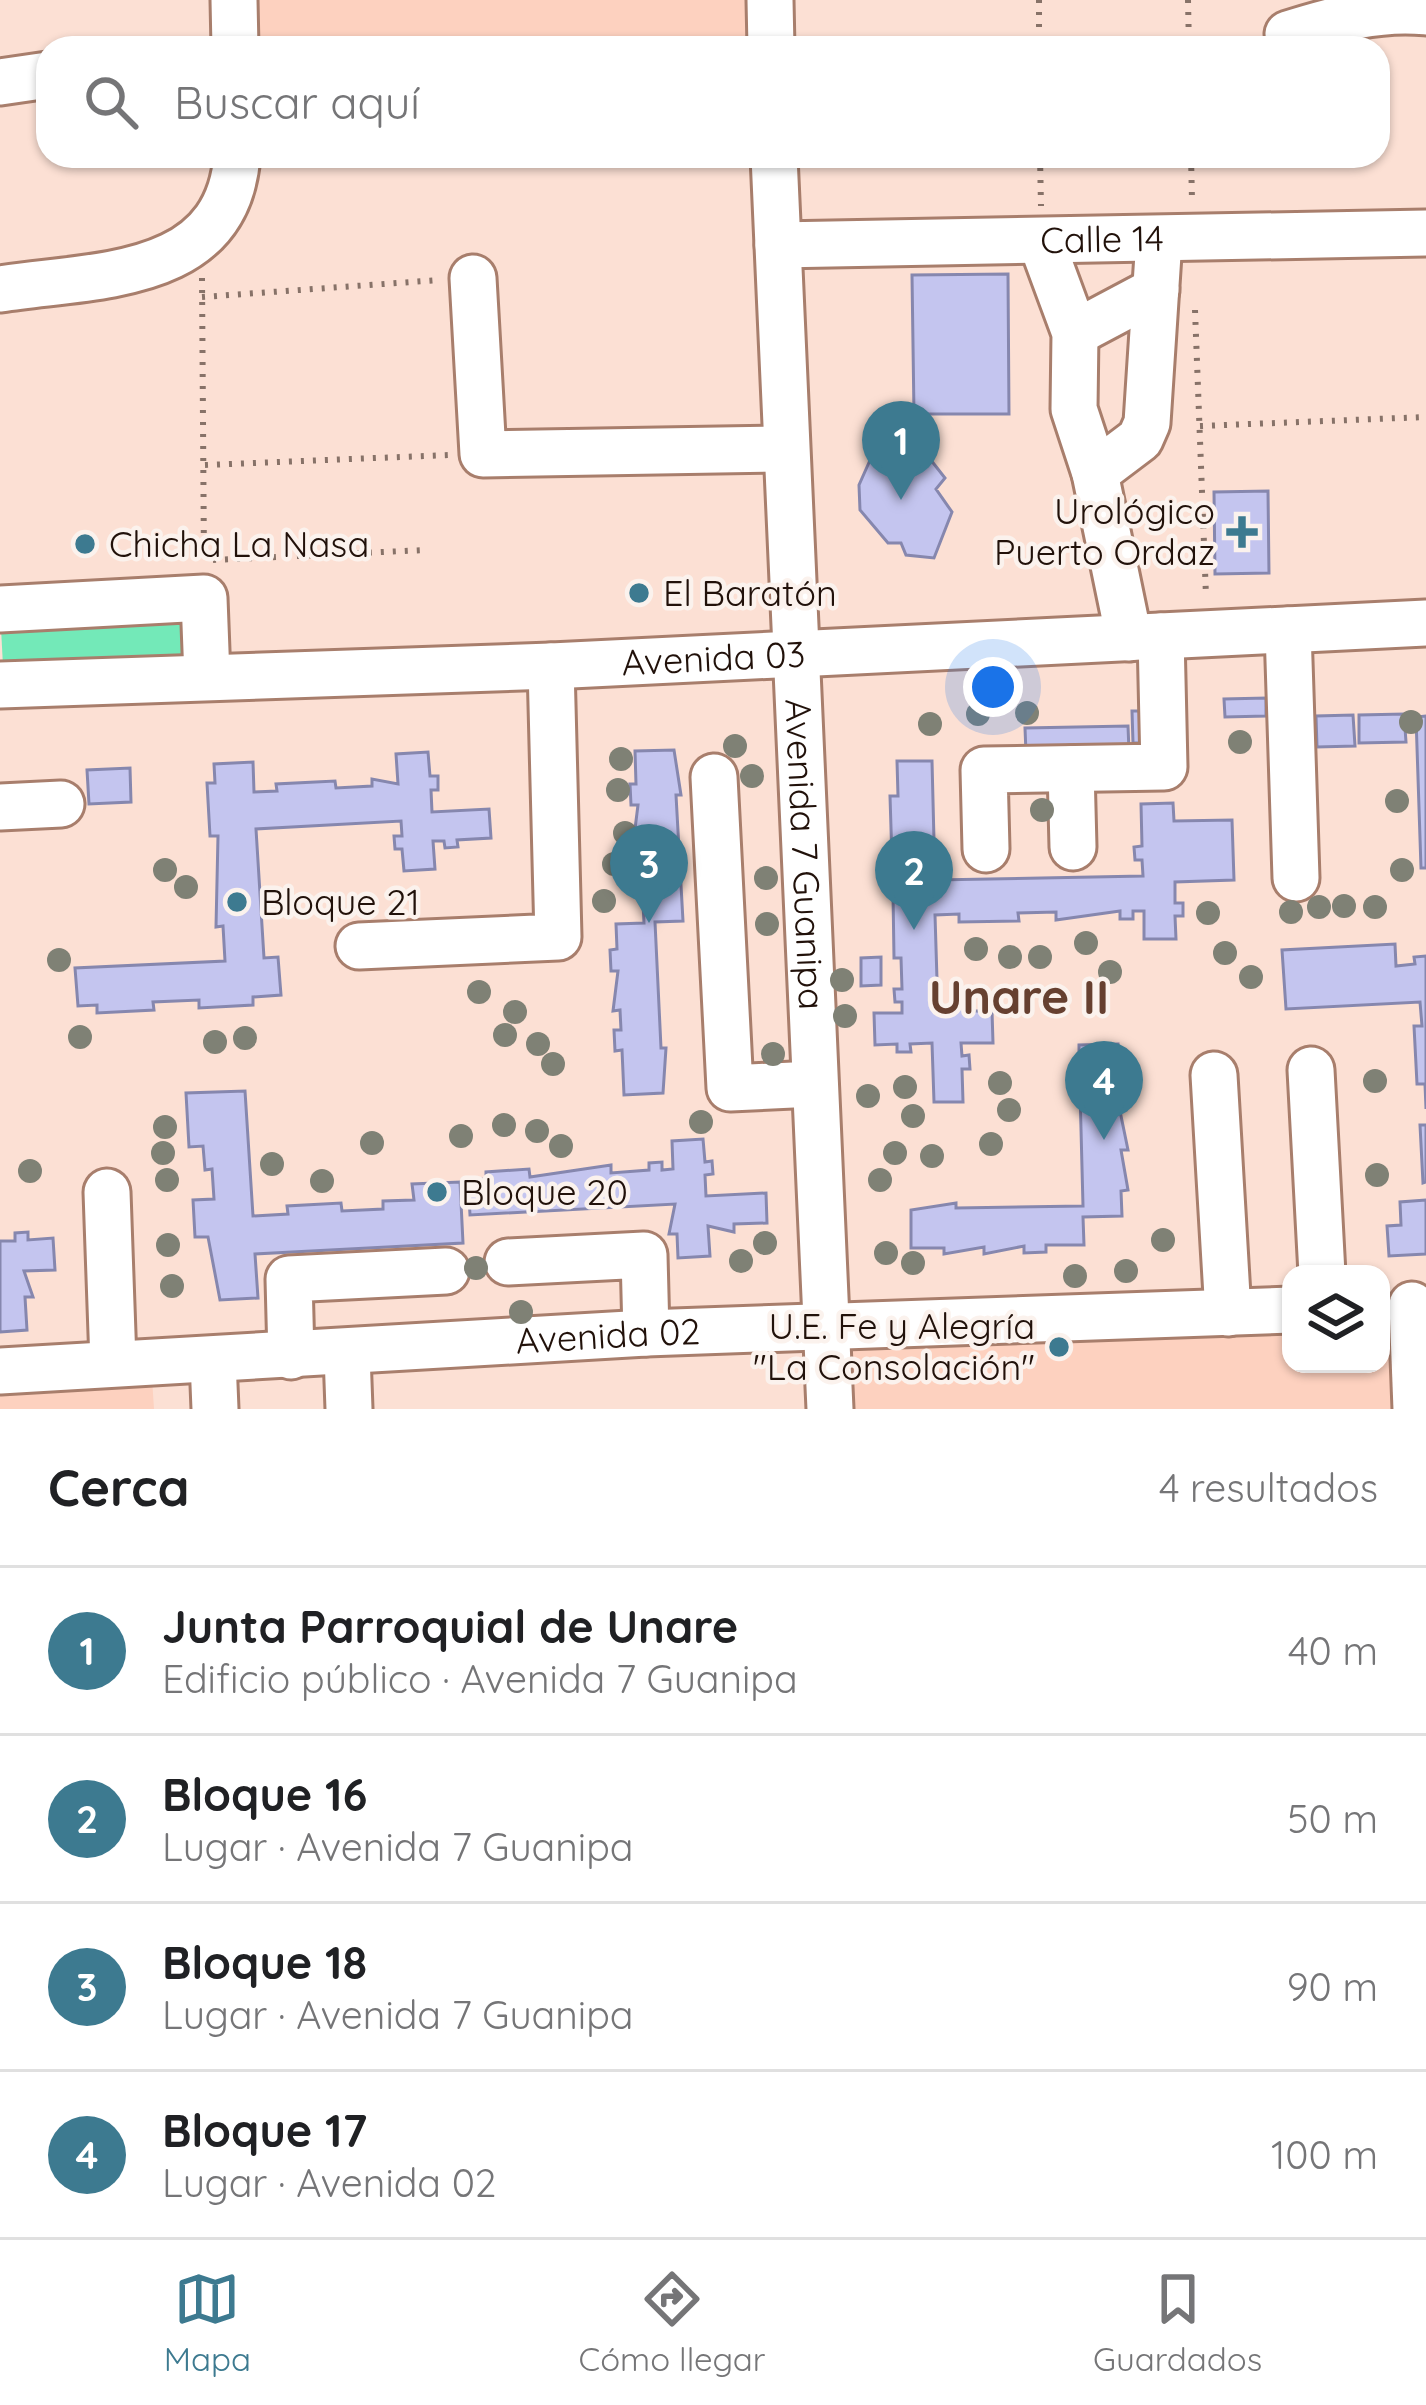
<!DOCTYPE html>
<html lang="es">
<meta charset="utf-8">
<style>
body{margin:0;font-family:Quicksand,sans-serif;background:#f2f2f2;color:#202124}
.controls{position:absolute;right:36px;bottom:36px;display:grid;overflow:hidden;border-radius:24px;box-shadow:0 3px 9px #0004}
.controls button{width:108px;height:108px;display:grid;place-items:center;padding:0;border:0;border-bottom:3px solid #e0e0e0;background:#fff;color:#202124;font:60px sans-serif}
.you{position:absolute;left:993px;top:687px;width:42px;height:42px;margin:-30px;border:9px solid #fff;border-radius:50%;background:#1a73e8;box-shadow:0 0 0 18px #1a73e833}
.badge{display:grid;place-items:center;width:78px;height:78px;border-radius:50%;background:#3d7a90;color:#fff;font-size:39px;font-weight:700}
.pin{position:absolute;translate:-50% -99px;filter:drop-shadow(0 3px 6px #0008)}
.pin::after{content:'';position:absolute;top:63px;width:42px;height:36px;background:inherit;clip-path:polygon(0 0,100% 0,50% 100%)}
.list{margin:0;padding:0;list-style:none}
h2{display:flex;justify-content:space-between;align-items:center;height:156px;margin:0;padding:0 48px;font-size:51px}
h2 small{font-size:39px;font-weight:400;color:#757577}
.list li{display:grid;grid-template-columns:78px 1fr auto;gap:36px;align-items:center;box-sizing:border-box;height:168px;padding:0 48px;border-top:3px solid #e0e0e0}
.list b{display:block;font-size:45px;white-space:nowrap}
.list p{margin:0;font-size:39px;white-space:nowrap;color:#757577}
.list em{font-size:39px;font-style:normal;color:#757577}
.icon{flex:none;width:66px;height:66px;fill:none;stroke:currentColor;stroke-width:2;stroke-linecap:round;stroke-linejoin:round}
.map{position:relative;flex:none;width:1426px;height:1409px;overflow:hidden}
.search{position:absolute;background:#fff;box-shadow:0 3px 9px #0004;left:36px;right:36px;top:36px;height:132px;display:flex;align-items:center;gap:30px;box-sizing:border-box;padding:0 42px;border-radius:36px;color:#757577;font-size:45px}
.sheet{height:828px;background:#fff}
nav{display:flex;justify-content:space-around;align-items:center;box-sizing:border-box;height:168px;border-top:3px solid #e0e0e0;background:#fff;font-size:33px;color:#757577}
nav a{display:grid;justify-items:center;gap:6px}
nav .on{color:#3d7a90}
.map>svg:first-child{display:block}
.built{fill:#fdd1bf}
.green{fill:#73e9b8}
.building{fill:#c4c5ef;stroke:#8687ae;stroke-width:3}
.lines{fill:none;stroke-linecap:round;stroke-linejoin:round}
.minor-casing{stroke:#a87e6c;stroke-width:51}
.path{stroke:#877268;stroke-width:6;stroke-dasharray:3 9;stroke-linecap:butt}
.minor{stroke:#fff;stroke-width:45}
.tree{fill:#7f8175}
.poi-dot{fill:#3d7a90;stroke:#fbf2ed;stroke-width:4.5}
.labels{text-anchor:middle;stroke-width:9;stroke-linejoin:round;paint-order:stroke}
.street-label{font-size:36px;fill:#21110a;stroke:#fbf2ed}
.poi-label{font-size:36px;fill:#21110a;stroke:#fbf2ed;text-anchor:start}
.district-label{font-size:48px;font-weight:bold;fill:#664030;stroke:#fbf2ed}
</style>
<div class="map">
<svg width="1426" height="1409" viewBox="0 0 1426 1409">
<rect width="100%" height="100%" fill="#fce0d4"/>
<!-- built -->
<path class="built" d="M234,0H770L771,48H235Z
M1412,1305L1416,1409H830L826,1330L1291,1310V1364H1381V1306Z
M151,1362L154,1409H0V1371Z"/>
<!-- green -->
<path class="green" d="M204,598L207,677L4,685L0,609Z"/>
<!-- building -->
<path class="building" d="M1008,274L1009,414H914L912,275Z
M923,450L945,478L936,489L952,512L934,558L906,555L901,543H888L860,510L859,485L871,458Z
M1268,491L1269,573L1215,574L1214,492Z
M1266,698V716L1225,717L1224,699Z
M1132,711H1148L1149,743H1133Z
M1404,714L1406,742L1359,743V715Z
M1353,715L1355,746L1317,747L1316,716Z
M1426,716V868H1421L1416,717Z
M1128,726L1129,751L1026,753L1025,728Z
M674,750L681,795H676L683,921L655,922L661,1048H666L663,1093L624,1095L622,1050L615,1051L614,1030H621L620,1010L613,1011L618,971H611L610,950L617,949L616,924L644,923L642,885H635L640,845H633L638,805H631L630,784H636L635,751Z
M428,752L430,776H438V790H431L432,812L489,809L491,838L457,840L458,847L445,848L444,841H433L435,869L404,871L402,849H395L394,836H402L401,821L256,829L264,958L278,957L281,995L253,997V1005L199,1008V1000L153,1002L154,1010L97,1013V1005L78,1006L75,968L225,961L223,926L216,927L218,836H210L207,783H215L214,764L253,762L254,792L277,791L276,784L335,781L336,788L372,786V779L398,784L396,754Z
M897,761H932L935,880L1143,876L1142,860H1135L1134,847L1142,846L1141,804L1173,803L1174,821L1232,820L1234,880L1175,882V903H1183V916H1175L1176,939H1144V911H1133V919H1120V911L1056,920V912L1018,913L1019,921L959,922V914L935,915L938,1012H954V1004L968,1003L967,1011H992L993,1043H961L962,1056L969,1055L970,1069H962L963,1102H934L932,1043L910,1044L911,1052H897V1044L875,1045L874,1013H902V1002H895L894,989H902L901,958H894L893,894L900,895V859L892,860L890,796H898Z
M130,768L131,802L89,804L87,770Z
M1395,944L1396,966L1415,964L1414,957L1426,956V1109L1425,1084H1417L1414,1026H1422L1420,1002L1286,1009L1282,950Z
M881,957V985L861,986V958Z
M1118,1044L1119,1089H1126V1110L1120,1111L1128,1150H1121L1128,1190L1121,1191L1122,1216L1083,1217L1084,1245H1046V1252L1024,1253V1246L984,1254V1247L944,1254V1248H911V1210L956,1203V1208L1083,1206L1080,1091H1075L1074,1072H1079V1045Z
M245,1091L253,1216L288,1214L287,1206L341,1203L342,1211L383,1209V1201L414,1200L412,1184L460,1182L463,1243L255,1254L258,1298L220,1300L208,1237H195L193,1200L214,1199L212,1169L205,1170L203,1146L189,1147L186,1093Z
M1420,1125H1426V1182L1423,1183Z
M703,1139L705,1162L712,1161L713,1174L705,1175L706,1196L766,1193L767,1223L734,1224V1232L708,1226L710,1256L678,1258L677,1234H669L675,1204L470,1215L468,1180L486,1179V1172L529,1169L530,1177L611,1165V1173L649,1170V1163L662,1162V1170L673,1169L672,1141Z
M1426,1200V1254L1389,1256L1387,1226L1401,1225L1400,1202Z
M28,1232V1240L53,1238L55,1270L24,1271L33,1297H25L27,1330L0,1332V1241H15V1233Z"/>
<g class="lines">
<defs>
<g id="minor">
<path d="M234,0L235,48"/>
<path d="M770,0L771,48"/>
<path d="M1288,34C1333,20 1379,7 1426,12"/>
<path d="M0,82L48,75"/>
<path id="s1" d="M774,156L830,1409"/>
<path d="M1041,241L1075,333L1074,409L1095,473L1129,638"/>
<path id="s2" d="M778,245L1426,233"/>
<path d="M473,278L483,454L784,449"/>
<path d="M0,289C96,274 227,282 237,156"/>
<path d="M1075,333L1156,290"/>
<path d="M1095,473L1140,439L1147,423L1159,239"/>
<path d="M0,609L204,598L207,677"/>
<path d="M1288,630L1296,878"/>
<path id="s3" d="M0,685L551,666L1426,623"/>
<path d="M1071,769L1073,847"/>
<path d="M714,777L730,1088L814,1084"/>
<path d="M0,807L61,804"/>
<path d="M986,849L984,770L1164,767L1161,636"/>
<path d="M359,946L558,937L551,666"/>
<path d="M1311,1070L1322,1274"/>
<path d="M1214,1075L1228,1313"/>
<path d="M107,1192L113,1362"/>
<path d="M508,1262L644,1255L646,1333"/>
<path d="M1412,1305L1416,1409"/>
<path d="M347,1354L349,1409"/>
<path d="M291,1356L289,1279L446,1271"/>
<path d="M213,1360L215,1409"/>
<path id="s4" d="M0,1371L646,1333L1291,1310"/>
</g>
</defs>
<!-- minor casing -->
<use href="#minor" class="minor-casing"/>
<!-- path -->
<path class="path" d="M1039,0V48
M1188,0L1189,48
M1040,156L1041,206
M1191,156L1192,200
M202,278L204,564
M202,297L439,280
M1195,310L1206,596
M1200,426L1426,417
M205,465L449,455
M213,560L425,550"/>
<!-- minor -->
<use href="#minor" class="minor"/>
</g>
<!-- trees -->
<g class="tree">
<circle cx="1027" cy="713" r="12"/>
<circle cx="978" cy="714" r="12"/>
<circle cx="1411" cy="722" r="12"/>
<circle cx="930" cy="724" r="12"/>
<circle cx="1240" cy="742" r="12"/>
<circle cx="735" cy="746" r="12"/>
<circle cx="621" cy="759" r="12"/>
<circle cx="752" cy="776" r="12"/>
<circle cx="618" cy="790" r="12"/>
<circle cx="1397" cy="801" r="12"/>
<circle cx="1042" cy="810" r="12"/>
<circle cx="625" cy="833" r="12"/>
<circle cx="614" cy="864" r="12"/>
<circle cx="165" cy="870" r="12"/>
<circle cx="1402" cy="870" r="12"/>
<circle cx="766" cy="878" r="12"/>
<circle cx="186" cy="887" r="12"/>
<circle cx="604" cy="901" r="12"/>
<circle cx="1344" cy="906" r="12"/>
<circle cx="1319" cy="907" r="12"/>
<circle cx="1375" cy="907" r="12"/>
<circle cx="1291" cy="912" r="12"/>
<circle cx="1208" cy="913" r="12"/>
<circle cx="767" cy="924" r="12"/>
<circle cx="1086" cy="943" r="12"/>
<circle cx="976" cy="949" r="12"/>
<circle cx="1225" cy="953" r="12"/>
<circle cx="1010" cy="957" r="12"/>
<circle cx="1040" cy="957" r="12"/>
<circle cx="59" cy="960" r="12"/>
<circle cx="1110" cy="972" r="12"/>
<circle cx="1251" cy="977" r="12"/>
<circle cx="842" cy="980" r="12"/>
<circle cx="479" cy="992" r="12"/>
<circle cx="515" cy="1012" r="12"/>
<circle cx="845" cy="1016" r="12"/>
<circle cx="505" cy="1035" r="12"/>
<circle cx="80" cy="1037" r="12"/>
<circle cx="245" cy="1038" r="12"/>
<circle cx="215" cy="1042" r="12"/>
<circle cx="538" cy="1044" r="12"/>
<circle cx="773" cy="1054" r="12"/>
<circle cx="553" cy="1064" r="12"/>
<circle cx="1375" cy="1081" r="12"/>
<circle cx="1000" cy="1083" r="12"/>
<circle cx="905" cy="1087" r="12"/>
<circle cx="868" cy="1096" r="12"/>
<circle cx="1009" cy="1110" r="12"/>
<circle cx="913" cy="1116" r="12"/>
<circle cx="701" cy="1122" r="12"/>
<circle cx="504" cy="1125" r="12"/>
<circle cx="165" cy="1127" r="12"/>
<circle cx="537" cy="1131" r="12"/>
<circle cx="461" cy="1136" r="12"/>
<circle cx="372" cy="1143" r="12"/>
<circle cx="991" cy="1144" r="12"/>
<circle cx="561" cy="1146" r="12"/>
<circle cx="163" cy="1153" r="12"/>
<circle cx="895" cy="1153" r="12"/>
<circle cx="932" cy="1156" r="12"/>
<circle cx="272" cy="1164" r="12"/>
<circle cx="30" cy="1171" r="12"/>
<circle cx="1377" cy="1175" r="12"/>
<circle cx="167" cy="1180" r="12"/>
<circle cx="880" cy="1180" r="12"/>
<circle cx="322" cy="1181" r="12"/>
<circle cx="1163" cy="1240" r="12"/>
<circle cx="765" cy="1243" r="12"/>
<circle cx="168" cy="1245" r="12"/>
<circle cx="886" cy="1253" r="12"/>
<circle cx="741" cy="1261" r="12"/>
<circle cx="913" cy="1263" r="12"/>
<circle cx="476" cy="1268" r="12"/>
<circle cx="1126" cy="1271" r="12"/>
<circle cx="1075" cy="1276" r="12"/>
<circle cx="172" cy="1286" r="12"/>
<circle cx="521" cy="1312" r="12"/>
</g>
<!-- markers -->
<g class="poi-dot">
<path d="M1236 514h12v12h12v12h-12v12h-12v-12h-12v-12h12z"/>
<circle cx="85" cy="544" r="12"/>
<circle cx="639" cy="593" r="12"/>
<circle cx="237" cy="902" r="12"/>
<circle cx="437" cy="1192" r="12"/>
<circle cx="1059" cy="1347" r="12"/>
</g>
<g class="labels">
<!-- street labels -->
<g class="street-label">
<text dy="13" stroke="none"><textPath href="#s2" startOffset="324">Calle 14</textPath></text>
<text dy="13" stroke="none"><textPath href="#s3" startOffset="714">Avenida 03</textPath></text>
<text dy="13" stroke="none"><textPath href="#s1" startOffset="699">Avenida 7 Guanipa</textPath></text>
<text dy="13" stroke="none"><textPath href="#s4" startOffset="609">Avenida 02</textPath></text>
</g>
<!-- poi labels -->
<g class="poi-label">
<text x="1215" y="524" text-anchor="end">Urológico<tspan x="1215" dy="41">Puerto Ordaz</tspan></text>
<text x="109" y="557">Chicha La Nasa</text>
<text x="663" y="606">El Baratón</text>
<text x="261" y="915">Bloque 21</text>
<text x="461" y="1205">Bloque 20</text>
<text x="1035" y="1339" text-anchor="end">U.E. Fe y Alegría<tspan x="1035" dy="41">"La Consolación"</tspan></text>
</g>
<!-- district labels -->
<g class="district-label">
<text x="1019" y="1014">Unare II</text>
</g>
</g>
</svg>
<div class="controls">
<button><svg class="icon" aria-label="layers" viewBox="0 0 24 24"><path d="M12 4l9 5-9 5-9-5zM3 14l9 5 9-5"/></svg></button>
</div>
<div class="you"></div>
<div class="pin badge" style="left:901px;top:500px">1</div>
<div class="pin badge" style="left:914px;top:930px">2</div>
<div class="pin badge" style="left:649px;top:923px">3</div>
<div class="pin badge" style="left:1104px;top:1140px">4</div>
<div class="search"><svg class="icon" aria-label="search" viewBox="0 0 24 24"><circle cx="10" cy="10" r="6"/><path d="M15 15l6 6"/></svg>Buscar aquí</div>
</div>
<section class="sheet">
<h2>Cerca<small>4 resultados</small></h2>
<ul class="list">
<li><span class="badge">1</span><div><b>Junta Parroquial de Unare</b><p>Edificio público · Avenida 7 Guanipa</p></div><em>40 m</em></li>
<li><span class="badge">2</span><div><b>Bloque 16</b><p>Lugar · Avenida 7 Guanipa</p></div><em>50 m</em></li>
<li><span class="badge">3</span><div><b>Bloque 18</b><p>Lugar · Avenida 7 Guanipa</p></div><em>90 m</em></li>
<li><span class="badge">4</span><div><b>Bloque 17</b><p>Lugar · Avenida 02</p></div><em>100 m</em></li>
</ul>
</section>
<nav>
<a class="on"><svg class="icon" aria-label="map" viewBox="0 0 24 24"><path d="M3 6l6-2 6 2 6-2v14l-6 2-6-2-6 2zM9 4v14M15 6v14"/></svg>Mapa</a>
<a><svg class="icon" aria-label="directions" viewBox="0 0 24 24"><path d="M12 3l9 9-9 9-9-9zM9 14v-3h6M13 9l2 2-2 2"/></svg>Cómo llegar</a>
<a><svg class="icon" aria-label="saved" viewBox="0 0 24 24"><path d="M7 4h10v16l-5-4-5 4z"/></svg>Guardados</a>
</nav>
